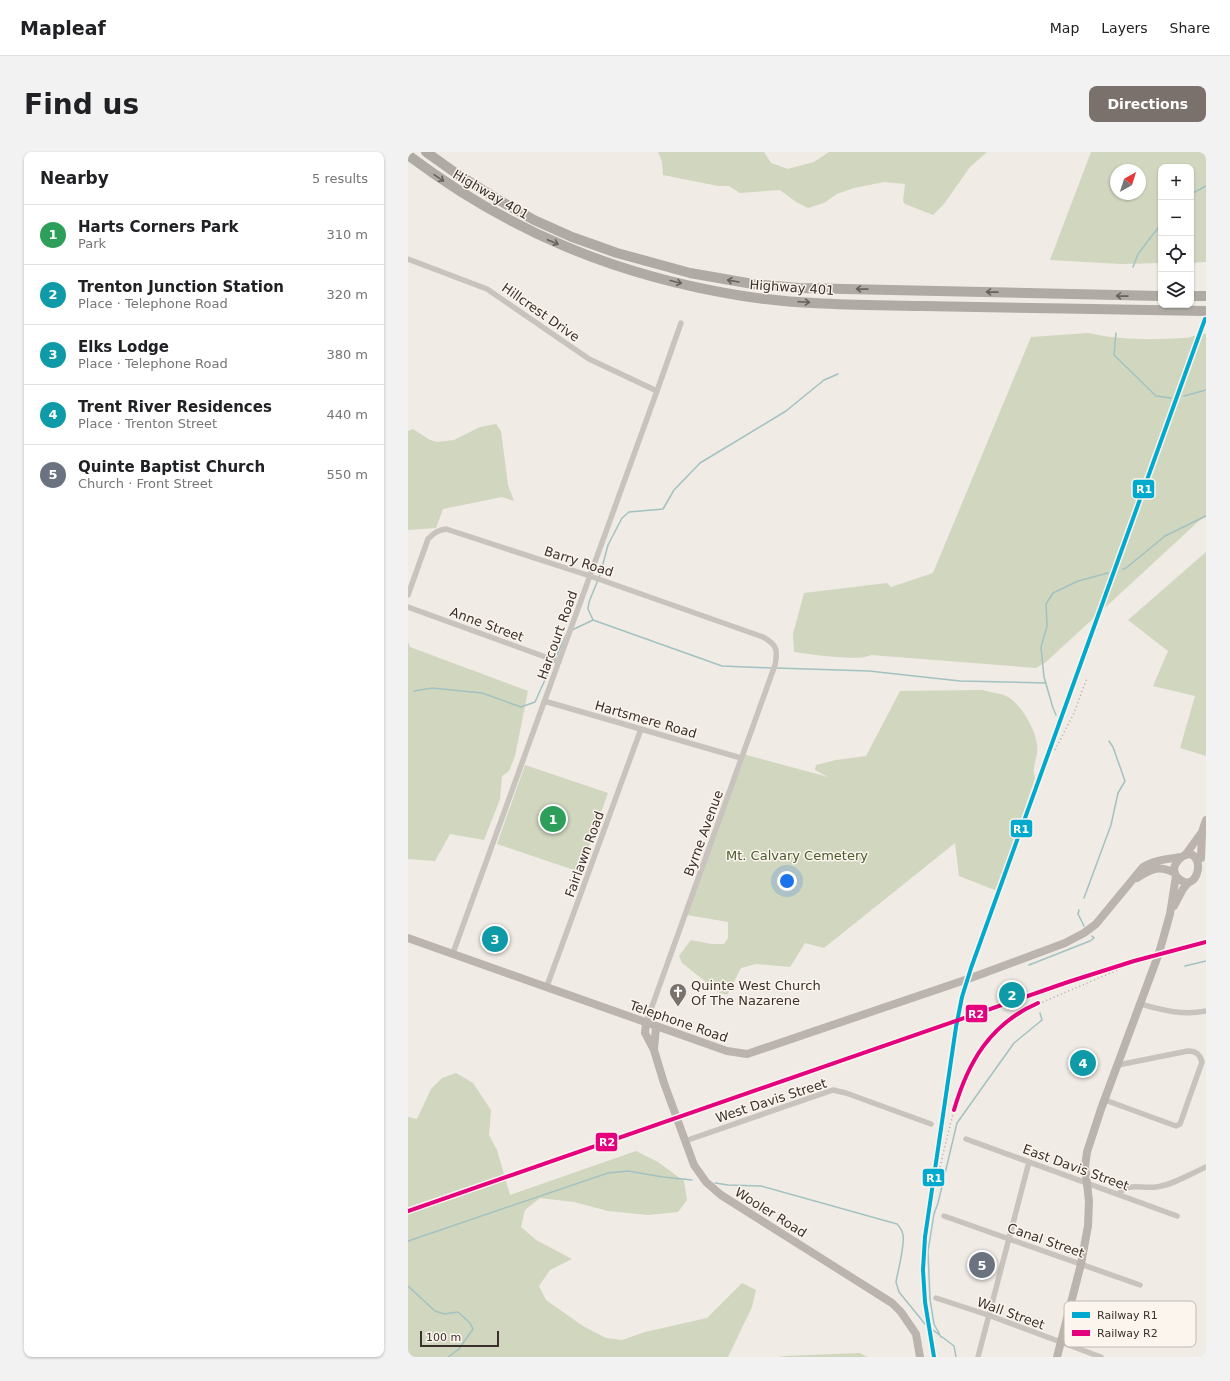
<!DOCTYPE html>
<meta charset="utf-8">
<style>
body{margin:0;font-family:"DejaVu Sans",sans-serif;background:#f2f2f2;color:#202124}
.controls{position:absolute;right:12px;top:12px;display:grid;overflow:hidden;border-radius:8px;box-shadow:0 1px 3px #0004}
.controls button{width:36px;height:36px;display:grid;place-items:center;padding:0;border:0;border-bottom:1px solid #e0e0e0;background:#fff;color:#202124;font:20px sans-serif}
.compass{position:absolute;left:702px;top:12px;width:36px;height:36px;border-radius:50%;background:#fff;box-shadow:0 1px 3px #0004;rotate:39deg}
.scale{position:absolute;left:12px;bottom:10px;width:79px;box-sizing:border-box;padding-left:4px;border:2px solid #3b302b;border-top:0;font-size:11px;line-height:14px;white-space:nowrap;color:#3b302b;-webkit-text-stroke:3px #fbf5ee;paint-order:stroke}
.you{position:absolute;left:379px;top:729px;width:14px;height:14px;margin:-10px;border:3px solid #fff;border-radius:50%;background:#1a73e8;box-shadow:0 0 0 6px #1a73e833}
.badge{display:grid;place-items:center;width:26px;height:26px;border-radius:50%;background:#7a716c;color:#fff;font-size:13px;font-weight:700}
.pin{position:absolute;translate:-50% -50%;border:2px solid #fff;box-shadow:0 1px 4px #0006}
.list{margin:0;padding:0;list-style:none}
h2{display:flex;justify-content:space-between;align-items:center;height:52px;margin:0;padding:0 16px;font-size:17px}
h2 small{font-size:13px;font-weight:400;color:#757577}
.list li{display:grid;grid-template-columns:26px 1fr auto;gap:12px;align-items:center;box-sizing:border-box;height:60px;padding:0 16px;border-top:1px solid #e0e0e0}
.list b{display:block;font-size:15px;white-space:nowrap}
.list p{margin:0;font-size:13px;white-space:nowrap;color:#757577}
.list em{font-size:13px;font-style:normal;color:#757577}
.icon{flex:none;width:22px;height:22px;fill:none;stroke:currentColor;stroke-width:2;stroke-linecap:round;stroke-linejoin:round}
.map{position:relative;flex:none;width:798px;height:1205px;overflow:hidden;border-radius:8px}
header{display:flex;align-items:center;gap:24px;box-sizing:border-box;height:56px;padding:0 20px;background:#fff;border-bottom:1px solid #e0e0e0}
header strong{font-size:19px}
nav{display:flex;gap:22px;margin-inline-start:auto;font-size:14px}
.intro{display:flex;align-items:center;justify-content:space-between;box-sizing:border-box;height:96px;padding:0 24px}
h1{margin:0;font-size:28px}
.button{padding:10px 18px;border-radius:8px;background:#7a716c;color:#fff;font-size:14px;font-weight:700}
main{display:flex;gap:24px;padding:0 24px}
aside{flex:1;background:#fff;border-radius:8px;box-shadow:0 1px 3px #0004}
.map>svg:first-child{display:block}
.green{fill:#d1d6bf;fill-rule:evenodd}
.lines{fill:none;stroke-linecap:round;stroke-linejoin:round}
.stream{stroke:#a1c2c1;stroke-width:1.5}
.street{stroke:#c9c3be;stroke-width:5.5}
.secondary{stroke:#bab3ae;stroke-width:8}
.highway{stroke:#afaaa4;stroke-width:10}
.rail{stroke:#b1aca8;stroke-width:1.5;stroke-dasharray:1 3;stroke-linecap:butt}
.rail-1-casing{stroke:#fbf5ee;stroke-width:7}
.rail-2-casing{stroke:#fbf5ee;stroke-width:7}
.rail-1{stroke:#00a9ce;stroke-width:4}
.rail-2{stroke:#e5007d;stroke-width:4}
.oneway{stroke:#69615b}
.labels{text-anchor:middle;stroke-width:3;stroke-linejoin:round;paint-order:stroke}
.street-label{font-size:13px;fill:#3b302b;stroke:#fbf5ee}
.park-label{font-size:13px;fill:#4a5a2e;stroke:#fbf5ee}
.poi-label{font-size:13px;fill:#3b302b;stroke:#fbf5ee;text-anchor:start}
.key{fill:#fbf5ee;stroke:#c1bab4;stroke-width:1}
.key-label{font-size:11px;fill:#3b302b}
.line-badge{stroke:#fbf5ee;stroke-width:1.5}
.badge-label{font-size:11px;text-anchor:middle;font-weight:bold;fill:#fff}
</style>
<header>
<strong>Mapleaf</strong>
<nav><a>Map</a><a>Layers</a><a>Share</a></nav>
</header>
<div class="intro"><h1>Find us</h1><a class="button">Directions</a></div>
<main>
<aside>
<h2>Nearby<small>5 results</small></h2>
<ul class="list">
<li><span class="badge" style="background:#2e9e5b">1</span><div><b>Harts Corners Park</b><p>Park</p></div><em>310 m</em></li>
<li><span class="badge" style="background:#0f9aa8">2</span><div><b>Trenton Junction Station</b><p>Place · Telephone Road</p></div><em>320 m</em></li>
<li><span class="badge" style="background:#0f9aa8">3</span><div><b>Elks Lodge</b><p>Place · Telephone Road</p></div><em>380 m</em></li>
<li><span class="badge" style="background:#0f9aa8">4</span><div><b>Trent River Residences</b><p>Place · Trenton Street</p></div><em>440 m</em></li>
<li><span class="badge" style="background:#6b7280">5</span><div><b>Quinte Baptist Church</b><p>Church · Front Street</p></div><em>550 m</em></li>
</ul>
</aside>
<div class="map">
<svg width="798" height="1205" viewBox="0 0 798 1205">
<rect width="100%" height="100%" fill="#f0ebe5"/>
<!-- green -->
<path class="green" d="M250,0H356L363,11L380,17L406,10L421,0H579L562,15L536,52L525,63L497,52L495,49L497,32L476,30L446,36L429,42L416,51L400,56L388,50L372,38L332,41L321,34H310L255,23L254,10Z
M683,0H798V110L783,111V15H753V111L713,112L642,108ZM708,18H732V42H708Z
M680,181C711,188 745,188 777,186C784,186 790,181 798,182V365L792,368L638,510L628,516L463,503C452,510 401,502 386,500L385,482L396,441L479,431L483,435L525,421L623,185Z
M88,272L93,279L100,333L106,349L94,345L35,357L28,376L0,378V279L5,277L22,288L30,290L46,288L72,275Z
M798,400V604L772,596L787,544L745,534L760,499L720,468Z
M0,490L2,495L120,539L107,604L101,619L94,624L92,647L76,688L42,682L27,709L0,707Z
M574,538C581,540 591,541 598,544C612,550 628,578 629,593C631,605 623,614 627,626L589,739L551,724L547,691L416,796L397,791L382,815L348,812L333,816L319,843L312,841L274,811L271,804L283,788L303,792H316L320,786V770L279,763L335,602L420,625L407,618L408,613L428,608L458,604L492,539Z
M117,613L200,641L172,720L89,692Z
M48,921L65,931L83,958L81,983L89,998L102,1043L228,999L250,1010L276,1029L279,1048L270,1060L240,1063L200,1059L166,1050L132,1046L117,1058L113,1075L128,1088L164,1107L142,1118L131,1134L138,1148L175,1174L198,1186L214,1188L237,1180L299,1166L334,1131L348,1138L344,1155L320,1205H0V965L9,967L23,937L34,926Z
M452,1201L459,1205H371L377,1204Z"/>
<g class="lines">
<!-- stream -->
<path class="stream" d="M783,42L798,34
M725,115L730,102L753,72
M708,181L706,203L748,244L763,246
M776,244L798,238
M715,417L718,416L757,384L798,364
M164,478L185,468
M147,507L158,483
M364,516L314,514L185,468L180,457L181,450L192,423L200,393L214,366L221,360L255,357L266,338L292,311L378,259L416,228L430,222
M368,516L461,519L552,529L638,531
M6,539L24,536L74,541L113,555L127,550L145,510
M648,563L645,556L636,525L633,495L639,474L638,452L645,441L670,429L700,421
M676,746L703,673L710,641L717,629L705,595L701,589
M671,758L670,762L676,774
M621,813L682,789L686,786L684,784
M777,814L798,809
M307,1031L320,1033L353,1034L489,1072C492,1075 494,1078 495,1083C497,1094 490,1118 488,1130L491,1140L517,1172L546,1194L548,1205
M0,1089L200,1021L220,1019L255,1025L284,1028
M0,1134L27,1159L36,1162L50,1160L62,1171L65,1177L51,1197L40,1205
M533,1185L526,1172L522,1147L520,1099L526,1062L530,1051L549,971L606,891L634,868L632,861"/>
<!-- street -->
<path class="street" d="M0,107L79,137L181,207L249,239
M0,443L20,387C26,381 30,378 38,377L182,424L355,485C369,493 370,498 367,513L238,871
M0,455L151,510
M136,549L333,606
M45,801L249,239L273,171
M139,834L233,577
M732,852C754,858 775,864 798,859
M697,948L768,974L772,972L794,910C792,902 788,899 780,899L710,913
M558,987L769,1064
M277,989L425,938L438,941L523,972
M710,1042C721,1030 733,1037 748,1035C765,1033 782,1022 798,1015
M536,1064L732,1133
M528,1146L580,1163L693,1205
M570,1205L621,1010"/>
<!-- secondary -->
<path class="secondary" d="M778,702L794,680L798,668
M782,702C798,706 788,743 770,726C760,717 771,703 782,702Z
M793,706L794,681
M729,726C744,716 751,713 767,721
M766,754L775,737L780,731
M0,786L319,899L339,902L560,827L657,791L676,781L688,772L735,715C746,708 760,707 773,705
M238,871L237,881L246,898L256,931L286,1013L298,1030L313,1043L484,1151L493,1160L508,1182L512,1205
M246,897L248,875
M649,1205L673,1112L680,1074L681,1049L677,1015L679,1000L693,957L751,801L762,762L768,724"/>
<!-- highway -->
<path class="highway" d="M18,0L49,22L89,47L126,68L164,85L209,101L282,121L345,132L391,136L753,144
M0,3C102,80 209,124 335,144C393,153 455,153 514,154C609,156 703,157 798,159
M783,144H798"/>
<!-- rail -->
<path class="rail" d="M647,598L666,561L679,526
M532,1015C547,953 557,893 616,858L712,817
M526,1205L517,1150L515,1118L517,1085L548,875L554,845L563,816L797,167"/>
<defs>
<path id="rail-1" d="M526,1205L517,1150L515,1118L517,1085L548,875L554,845L563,816L797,167"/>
<path id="rail-2" d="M546,958C560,910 582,872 630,851
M0,1059L660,830L726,809L798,790"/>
</defs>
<!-- rail-1 casing -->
<use href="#rail-1" class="rail-1-casing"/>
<!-- rail-2 casing -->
<use href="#rail-2" class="rail-2-casing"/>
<!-- rail-1 -->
<use href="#rail-1" class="rail-1"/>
<!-- rail-2 -->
<use href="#rail-2" class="rail-2"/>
</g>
<!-- one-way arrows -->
<defs><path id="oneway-shaft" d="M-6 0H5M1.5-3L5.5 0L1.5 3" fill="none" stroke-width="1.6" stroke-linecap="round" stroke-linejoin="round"/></defs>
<g class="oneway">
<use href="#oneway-shaft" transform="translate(31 26) rotate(34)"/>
<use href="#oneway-shaft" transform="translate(145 90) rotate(23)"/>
<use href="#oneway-shaft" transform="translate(325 129) rotate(-170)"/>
<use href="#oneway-shaft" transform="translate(268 130) rotate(14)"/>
<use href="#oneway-shaft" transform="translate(454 137) rotate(-179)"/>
<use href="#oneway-shaft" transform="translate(584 140) rotate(-179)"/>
<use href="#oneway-shaft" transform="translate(714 144) rotate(-179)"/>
<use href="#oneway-shaft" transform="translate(396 150) rotate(3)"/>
</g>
<!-- icons -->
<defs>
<symbol id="church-pin" viewBox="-11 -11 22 30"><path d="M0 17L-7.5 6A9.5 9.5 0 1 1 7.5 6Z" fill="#7a716c" stroke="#fbf5ee"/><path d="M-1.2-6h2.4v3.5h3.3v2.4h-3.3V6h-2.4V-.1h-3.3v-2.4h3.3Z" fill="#fff"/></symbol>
</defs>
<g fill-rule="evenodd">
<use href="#church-pin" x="260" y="830" width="20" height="27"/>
</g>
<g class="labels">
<!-- street labels -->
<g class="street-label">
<text transform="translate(83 42) rotate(30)" y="5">Highway 401</text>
<text transform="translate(384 135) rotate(4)" y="5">Highway 401</text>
<text transform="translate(133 160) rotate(35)" y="5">Hillcrest Drive</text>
<text transform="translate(171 409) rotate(18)" y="5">Barry Road</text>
<text transform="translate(79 472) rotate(20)" y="5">Anne Street</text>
<text transform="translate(149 483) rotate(-70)" y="5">Harcourt Road</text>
<text transform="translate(238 567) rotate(16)" y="5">Hartsmere Road</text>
<text transform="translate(295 681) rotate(-70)" y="5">Byrne Avenue</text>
<text transform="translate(176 702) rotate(-70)" y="5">Fairlawn Road</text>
<text transform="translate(271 869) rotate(19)" y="5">Telephone Road</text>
<text transform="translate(363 948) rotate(-18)" y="5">West Davis Street</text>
<text transform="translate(668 1015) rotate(20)" y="5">East Davis Street</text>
<text transform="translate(363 1060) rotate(32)" y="5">Wooler Road</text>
<text transform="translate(638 1088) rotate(19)" y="5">Canal Street</text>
<text transform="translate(603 1161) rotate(20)" y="5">Wall Street</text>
</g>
<!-- park labels -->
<g class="park-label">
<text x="389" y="708">Mt. Calvary Cemetery</text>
</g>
<!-- poi labels -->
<g class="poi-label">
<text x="283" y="838">Quinte West Church<tspan x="283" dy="15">Of The Nazarene</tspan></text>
</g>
</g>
<!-- legend -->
<rect x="656" y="1149" width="132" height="46" rx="6" class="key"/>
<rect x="664" y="1160" width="18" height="6" fill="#00a9ce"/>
<rect x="664" y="1178" width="18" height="6" fill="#e5007d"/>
<g class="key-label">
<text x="689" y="1167">Railway R1</text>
<text x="689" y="1185">Railway R2</text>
</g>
<g class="line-badge">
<rect x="724" y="327" width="23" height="20" rx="4" fill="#00a9ce"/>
<rect x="602" y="667" width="23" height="19" rx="4" fill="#00a9ce"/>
<rect x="557" y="852" width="23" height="19" rx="4" fill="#e5007d"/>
<rect x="187" y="980" width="23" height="20" rx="4" fill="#e5007d"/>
<rect x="514" y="1016" width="23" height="19" rx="4" fill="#00a9ce"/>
</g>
<g class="badge-label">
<text x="736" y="341">R1</text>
<text x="613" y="681">R1</text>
<text x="568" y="866">R2</text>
<text x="199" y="994">R2</text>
<text x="526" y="1030">R1</text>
</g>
</svg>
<div class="controls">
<button>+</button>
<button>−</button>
<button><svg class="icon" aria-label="locate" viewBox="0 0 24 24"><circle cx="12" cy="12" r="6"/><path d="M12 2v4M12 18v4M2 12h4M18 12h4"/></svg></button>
<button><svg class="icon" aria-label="layers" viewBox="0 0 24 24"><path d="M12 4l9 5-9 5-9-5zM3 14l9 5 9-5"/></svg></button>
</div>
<svg class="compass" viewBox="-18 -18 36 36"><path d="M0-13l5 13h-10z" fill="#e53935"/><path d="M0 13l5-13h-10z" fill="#757577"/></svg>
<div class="scale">100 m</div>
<div class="you"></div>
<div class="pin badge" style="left:145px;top:667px;background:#2e9e5b">1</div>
<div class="pin badge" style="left:604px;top:843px;background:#0f9aa8">2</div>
<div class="pin badge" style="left:87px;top:787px;background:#0f9aa8">3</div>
<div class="pin badge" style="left:675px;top:911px;background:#0f9aa8">4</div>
<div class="pin badge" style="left:574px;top:1113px;background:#6b7280">5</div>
</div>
</main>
